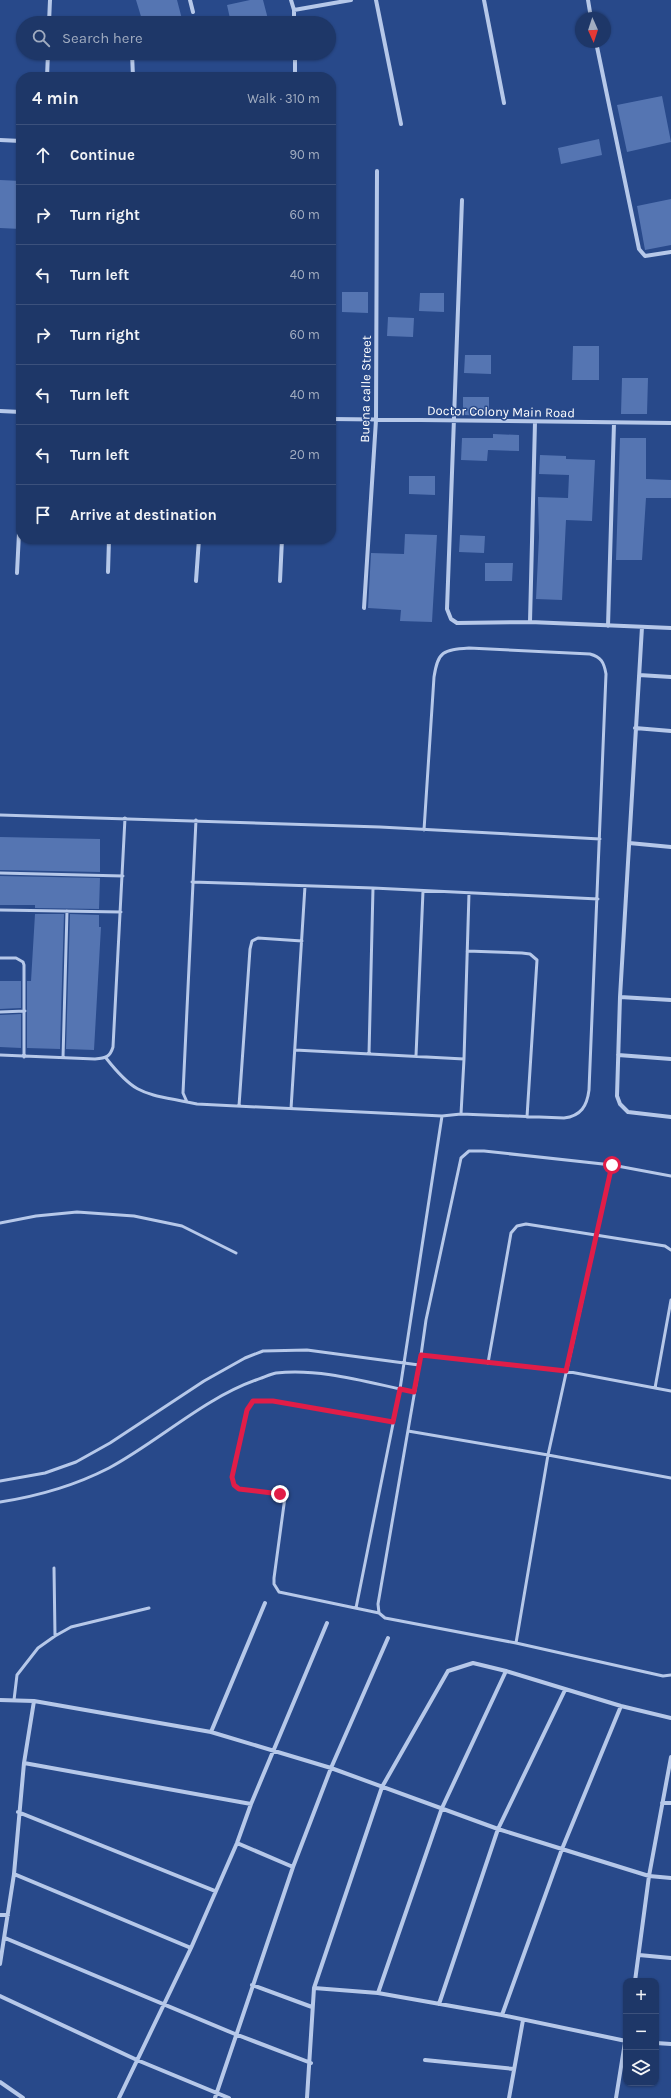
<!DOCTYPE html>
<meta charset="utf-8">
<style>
body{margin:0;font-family:Karla,sans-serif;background:#2b4271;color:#f1f3f6}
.controls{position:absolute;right:12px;bottom:12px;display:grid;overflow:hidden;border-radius:8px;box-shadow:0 1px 3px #0004}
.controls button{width:36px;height:36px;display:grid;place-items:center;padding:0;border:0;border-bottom:1px solid #3c517c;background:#1e3768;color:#f1f3f6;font:20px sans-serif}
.compass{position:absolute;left:575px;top:12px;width:36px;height:36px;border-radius:50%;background:#1e3768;box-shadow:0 1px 3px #0004;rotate:177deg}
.stop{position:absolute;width:12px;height:12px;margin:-9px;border:3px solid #e11d48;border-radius:50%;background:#fff}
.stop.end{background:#e11d48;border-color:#fff;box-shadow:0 1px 4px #0008}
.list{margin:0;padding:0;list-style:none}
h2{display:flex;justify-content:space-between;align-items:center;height:52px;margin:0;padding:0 16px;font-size:17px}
h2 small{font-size:13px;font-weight:400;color:#a1acc0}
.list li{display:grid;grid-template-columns:26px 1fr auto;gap:12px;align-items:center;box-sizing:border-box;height:60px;padding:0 16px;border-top:1px solid #3c517c}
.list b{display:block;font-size:15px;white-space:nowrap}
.list em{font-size:13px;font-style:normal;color:#a1acc0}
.icon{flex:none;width:22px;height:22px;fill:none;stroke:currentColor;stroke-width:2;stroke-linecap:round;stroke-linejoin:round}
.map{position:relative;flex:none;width:671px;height:2098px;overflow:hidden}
.search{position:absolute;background:#1e3768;box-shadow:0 1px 3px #0004;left:16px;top:16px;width:320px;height:44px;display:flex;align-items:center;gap:10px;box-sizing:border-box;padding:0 14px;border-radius:22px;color:#a1acc0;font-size:15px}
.panel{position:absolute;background:#1e3768;box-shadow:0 1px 3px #0004;left:16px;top:72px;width:320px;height:472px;border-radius:16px}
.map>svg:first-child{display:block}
.building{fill:#5575b2}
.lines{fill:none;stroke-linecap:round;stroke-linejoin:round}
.service{stroke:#b6c8e9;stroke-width:3}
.minor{stroke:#b6c8e9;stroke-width:4}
.route{stroke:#e11d48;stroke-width:5}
.labels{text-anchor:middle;stroke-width:3;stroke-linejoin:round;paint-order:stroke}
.street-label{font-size:13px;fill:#fff;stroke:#28498a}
</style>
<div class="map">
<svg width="671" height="2098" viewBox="0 0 671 2098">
<rect width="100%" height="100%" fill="#28498a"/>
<!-- building -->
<path class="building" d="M136,0H177L182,19L167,23H161L160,20L143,23Z
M250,0H263L269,23H231L227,5Z
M662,96L671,142L627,152L617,105Z
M599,139L602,155L561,164L558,148Z
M0,180L21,181V229L0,228Z
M671,199V245L645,250L637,206Z
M342,292H368V313L342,312Z
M420,293H444V312L419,311Z
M388,317L414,318L413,337L387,336Z
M573,346H599V380H572Z
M465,355H491V374L464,373Z
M622,378H648L647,414H621Z
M463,397H489V416L463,415Z
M493,434L519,435V451L488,450L487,461L461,460L462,438H493Z
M620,438H646V479L671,480V498H646L642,560H616Z
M540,455L566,456V459L595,460L592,521L566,520L562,600L536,599L539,537L538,497L568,498L569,475L539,474Z
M409,476H435V495L409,494Z
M405,534L437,535L432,622L400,621L401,610L368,608L371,553L404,554Z
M460,535L485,536L484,553L459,552Z
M485,563H513L512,581H485Z
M0,837L100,839V872L0,870Z
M0,876L100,878L99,909L35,908V905H0Z
M35,914H64L60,1049L27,1048V981H31Z
M70,914L99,915V927H101L94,1050L66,1049Z
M0,981H21V1008L0,1009Z
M21,1014V1048L0,1047V1015Z"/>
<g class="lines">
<!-- service -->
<path class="service" d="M0,815L380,827L600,839
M196,820L183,1093L187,1102L197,1104L442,1116L461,1114L564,1118C581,1116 587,1106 589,1090L606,674C604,662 601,657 590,654L469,648C443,650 438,651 434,677L424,830
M0,873L123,876
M192,882L373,888L598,899
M0,910L121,912
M467,951L522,953L530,954L537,960L527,1117
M0,958H16L23,962L24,965V1057
M0,1012L25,1011
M295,1050L464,1059
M369,1054L373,888
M0,1055L95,1059C106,1058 110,1057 113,1047L125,818
M416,1056L423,891
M63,1058L67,911
M106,1058C135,1095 143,1093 187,1102
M239,1106L250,949L252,941L258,938L302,941
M291,1109L305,886
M461,1114L464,1059L469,893
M671,1176L612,1165L484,1151H469L461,1158L426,1320L421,1355L378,1604L379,1613L385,1618L516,1643L663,1676L671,1675
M0,1223L36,1216L77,1212L134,1216L182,1226L236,1253
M421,1355L565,1371L671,1391
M488,1363L511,1233L517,1226L526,1224L665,1246L671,1250
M655,1388L671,1300
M408,1431L548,1455L671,1478
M0,1481L45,1473L76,1462L110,1443L204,1381L245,1358L263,1351L307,1350L419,1365
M0,1502C39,1496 74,1486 109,1468C159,1441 203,1399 256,1380C263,1378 270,1374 276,1373C323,1368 369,1383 414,1392
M54,1568L55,1636
M356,1608L400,1389L442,1116
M379,1613L279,1592L274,1584V1578L285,1497L279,1494L239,1489L234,1485L232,1477L247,1410L253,1401H273L393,1422
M516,1643L548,1455L612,1165
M14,1700L17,1675L38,1648L55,1636L71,1627L149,1608"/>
<!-- minor -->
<path class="minor" d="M190,0L193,12
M291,0L294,10V23
M376,0L401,124
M484,0L504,103
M588,0L591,18
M294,10L351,0
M132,20V23
M49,23L50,0
M596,42L639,249L645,256L671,252
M132,53L133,77
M295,53V77
M47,77L48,53
M0,140L21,141
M462,200L447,609L451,619L457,623L530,622L671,628
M0,411L21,412
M331,419L671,423
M108,572L109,539
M17,573L21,493
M196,581L199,539
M280,581L282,539
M364,608L376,420L377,171
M530,622L535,422
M608,626L614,423
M642,627L620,997L617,1096L620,1104L628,1112L671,1117
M639,675L671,677
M635,728L671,731
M629,843L671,847
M620,997L671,1000
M618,1055L671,1059
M0,1700L34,1701L211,1732L331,1768L498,1829L562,1849L649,1876L671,1878
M211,1732L265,1603
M24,1763L251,1804
M662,1803H671
M18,1812L215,1891
M237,1843L293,1867
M14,1874L191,1948
M0,1915H8
M5,1938L235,2034L311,2063
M639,1955L671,1958
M0,1964L14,1874L24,1763L34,1701
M635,1981L649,1876L671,1757
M252,1985L312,2007
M314,1988L378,1993L502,2015L626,2041
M378,1993L442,1808L506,1671
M0,1996L137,2060L229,2098
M439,2004L498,1829L565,1690
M502,2015L562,1849L621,1706
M656,2043L671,2044
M425,2060L514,2069
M0,2082L23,2098
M119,2098L191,1948L237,1843L251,1804L327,1623
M215,2098L293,1867L331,1768L388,1638
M307,2098L314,1988L382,1787L448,1671L473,1663L506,1671L621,1706L671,1718
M509,2098L523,2020
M616,2098L626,2036"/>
</g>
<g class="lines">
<!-- route -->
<path class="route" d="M280,1494L239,1489L234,1485L232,1477L247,1410L253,1401H273L393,1422L400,1389L414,1392L421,1355L566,1371L612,1165"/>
</g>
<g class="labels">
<!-- street labels -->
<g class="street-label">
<text transform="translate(365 389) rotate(-89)" y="5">Buena calle Street</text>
<text transform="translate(501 411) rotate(1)" y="5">Doctor Colony Main Road</text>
</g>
</g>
</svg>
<div class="controls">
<button>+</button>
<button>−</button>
<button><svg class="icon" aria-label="layers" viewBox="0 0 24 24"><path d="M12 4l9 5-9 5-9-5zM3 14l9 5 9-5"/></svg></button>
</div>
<svg class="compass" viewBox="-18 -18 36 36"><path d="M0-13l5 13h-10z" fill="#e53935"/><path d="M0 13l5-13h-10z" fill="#a1acc0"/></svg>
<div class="stop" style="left:612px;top:1165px"></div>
<div class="stop end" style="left:280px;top:1494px"></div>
<div class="search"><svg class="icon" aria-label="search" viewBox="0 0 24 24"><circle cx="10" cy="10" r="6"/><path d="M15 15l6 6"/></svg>Search here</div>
<section class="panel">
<h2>4 min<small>Walk · 310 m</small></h2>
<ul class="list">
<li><svg class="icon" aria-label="ahead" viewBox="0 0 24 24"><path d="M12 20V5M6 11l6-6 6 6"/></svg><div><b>Continue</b></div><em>90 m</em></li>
<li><svg class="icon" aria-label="right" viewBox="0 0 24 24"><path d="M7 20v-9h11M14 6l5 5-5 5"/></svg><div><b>Turn right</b></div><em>60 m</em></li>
<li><svg class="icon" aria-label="left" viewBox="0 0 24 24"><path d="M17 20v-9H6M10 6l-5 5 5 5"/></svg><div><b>Turn left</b></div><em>40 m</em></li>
<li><svg class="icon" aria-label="right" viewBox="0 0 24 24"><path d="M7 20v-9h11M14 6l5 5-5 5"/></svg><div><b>Turn right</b></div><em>60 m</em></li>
<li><svg class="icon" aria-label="left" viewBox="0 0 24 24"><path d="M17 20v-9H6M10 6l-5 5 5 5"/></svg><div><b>Turn left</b></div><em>40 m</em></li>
<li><svg class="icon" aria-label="left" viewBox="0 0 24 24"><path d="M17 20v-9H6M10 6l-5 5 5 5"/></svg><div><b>Turn left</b></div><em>20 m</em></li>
<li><svg class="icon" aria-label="arrive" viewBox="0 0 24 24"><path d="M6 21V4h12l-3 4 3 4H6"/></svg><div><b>Arrive at destination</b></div></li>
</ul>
</section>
</div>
